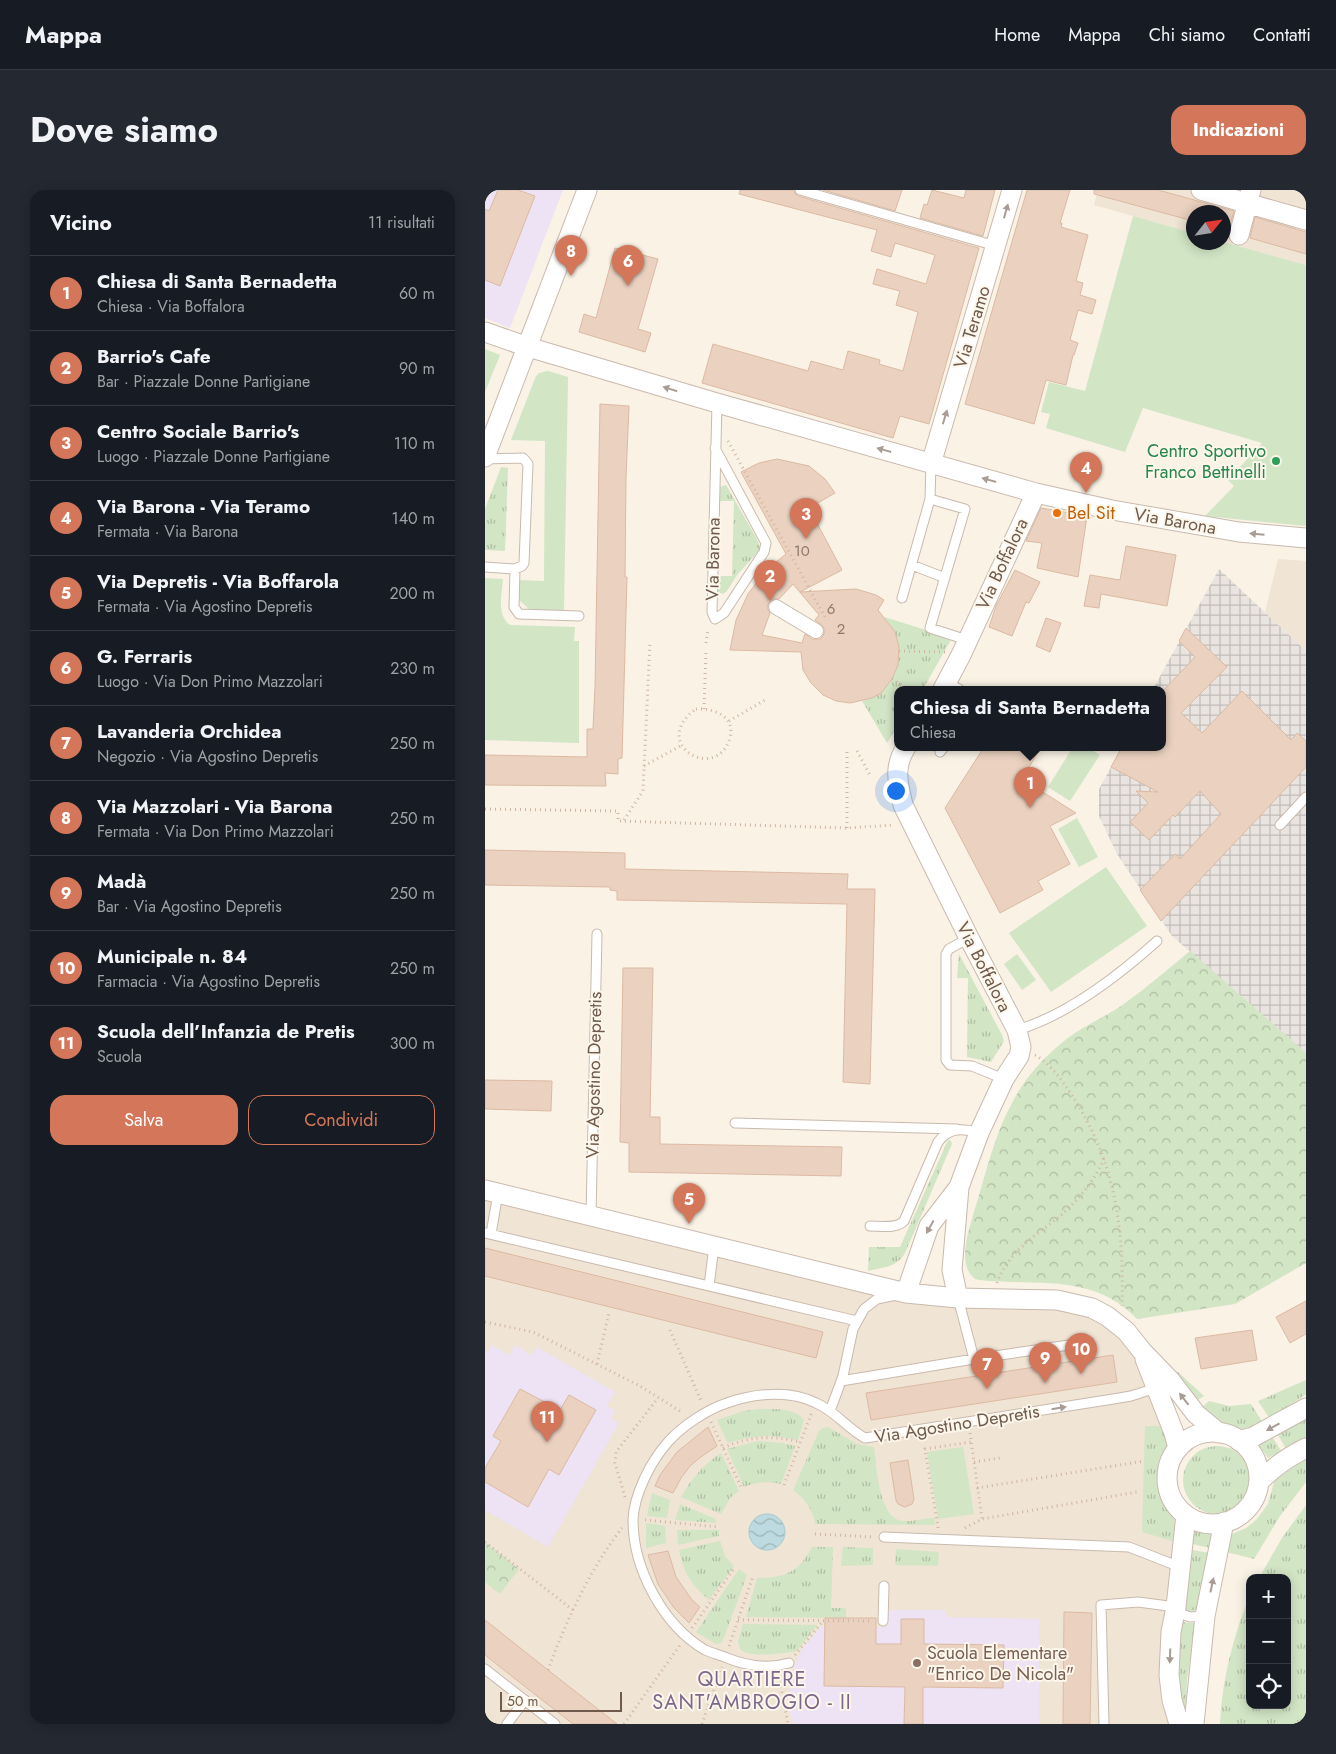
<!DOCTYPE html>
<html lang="it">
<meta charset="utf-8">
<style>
body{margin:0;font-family:Jost,sans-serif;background:#242831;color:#f1f3f6}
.controls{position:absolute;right:15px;bottom:15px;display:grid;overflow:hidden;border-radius:10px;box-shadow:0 2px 12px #0003}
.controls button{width:45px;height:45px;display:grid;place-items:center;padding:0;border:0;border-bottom:1px solid #363941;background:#171b24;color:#f1f3f6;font:25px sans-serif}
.compass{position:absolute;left:701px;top:15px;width:45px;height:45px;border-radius:50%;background:#171b24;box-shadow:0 2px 12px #0003;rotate:60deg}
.scale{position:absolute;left:15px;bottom:12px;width:122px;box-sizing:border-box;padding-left:5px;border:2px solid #6f5a4d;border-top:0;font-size:14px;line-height:18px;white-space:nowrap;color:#6f5a4d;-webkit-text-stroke:4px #fcf6eb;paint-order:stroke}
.you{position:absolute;left:410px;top:600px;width:18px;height:18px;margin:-12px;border:4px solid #fff;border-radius:50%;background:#1a73e8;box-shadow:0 0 0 8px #1a73e833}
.badge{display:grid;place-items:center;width:32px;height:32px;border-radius:50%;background:#d47659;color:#fff;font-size:16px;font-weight:700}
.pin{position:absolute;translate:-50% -41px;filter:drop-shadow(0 1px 2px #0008)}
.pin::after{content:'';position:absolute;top:26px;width:18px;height:15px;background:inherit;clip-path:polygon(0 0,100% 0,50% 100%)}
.popup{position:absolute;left:409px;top:496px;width:272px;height:65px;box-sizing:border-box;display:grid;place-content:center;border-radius:10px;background:#171b24;filter:drop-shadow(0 1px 4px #0005);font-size:16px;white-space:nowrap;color:#9ea1a6}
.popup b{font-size:19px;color:#f1f3f6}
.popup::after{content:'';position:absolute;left:50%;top:100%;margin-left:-10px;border:10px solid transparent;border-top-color:#171b24}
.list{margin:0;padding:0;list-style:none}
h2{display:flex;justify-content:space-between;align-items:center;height:65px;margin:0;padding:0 20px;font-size:21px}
h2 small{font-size:16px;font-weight:400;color:#9ea1a6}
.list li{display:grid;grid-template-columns:32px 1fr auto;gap:15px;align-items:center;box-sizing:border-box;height:75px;padding:0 20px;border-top:1px solid #363941}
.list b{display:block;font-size:19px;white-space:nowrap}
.list p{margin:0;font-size:16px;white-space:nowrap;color:#9ea1a6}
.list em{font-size:16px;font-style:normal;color:#9ea1a6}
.actions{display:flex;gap:10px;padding:15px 20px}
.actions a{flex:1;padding:11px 0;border:1px solid #d47659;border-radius:15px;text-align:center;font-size:18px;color:#d47659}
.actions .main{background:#d47659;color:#fff}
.icon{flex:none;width:28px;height:28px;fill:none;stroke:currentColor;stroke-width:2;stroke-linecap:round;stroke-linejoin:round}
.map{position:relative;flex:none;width:821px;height:1534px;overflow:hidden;border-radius:15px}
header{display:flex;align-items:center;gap:30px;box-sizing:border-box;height:70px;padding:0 25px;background:#171b24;border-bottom:1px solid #363941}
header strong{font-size:24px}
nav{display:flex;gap:28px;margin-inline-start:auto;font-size:18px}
.intro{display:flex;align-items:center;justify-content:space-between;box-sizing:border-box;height:120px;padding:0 30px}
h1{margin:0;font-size:35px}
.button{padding:12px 22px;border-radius:15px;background:#d47659;color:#fff;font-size:18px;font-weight:700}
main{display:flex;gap:30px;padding:0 30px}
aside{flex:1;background:#171b24;border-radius:15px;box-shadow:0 2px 12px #0003}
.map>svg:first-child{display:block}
.residential{fill:#f0e4d4}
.industrial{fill:url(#industrial-grid)}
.education{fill:#eee2f5}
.grass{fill:url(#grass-tufts)}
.forest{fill:url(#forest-crowns)}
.garden{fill:#d2e5c5}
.water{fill:url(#water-waves);stroke:#a4c9d1}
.building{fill:#ebd2c0;stroke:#dcb9a2;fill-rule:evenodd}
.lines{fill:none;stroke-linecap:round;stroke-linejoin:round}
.service-casing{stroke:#c9baad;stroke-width:11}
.pedestrian-casing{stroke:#c9baad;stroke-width:16}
.minor-casing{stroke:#c9baad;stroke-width:21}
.path{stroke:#d0b5a4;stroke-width:3;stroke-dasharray:1 4;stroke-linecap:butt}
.service{stroke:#fff;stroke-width:9}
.pedestrian{stroke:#fff;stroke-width:14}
.minor{stroke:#fff;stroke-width:19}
.oneway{fill:#a99c94}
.leisure-dot{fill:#2e9e5b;stroke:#fcf6eb;stroke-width:2}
.food-dot{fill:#e8710a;stroke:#fcf6eb;stroke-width:2}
.education-dot{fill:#8d6e63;stroke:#fcf6eb;stroke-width:2}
.labels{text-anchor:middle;stroke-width:4;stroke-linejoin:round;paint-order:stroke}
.number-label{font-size:15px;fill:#8e786a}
.street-label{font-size:18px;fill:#6f5a4d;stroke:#fcf6eb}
.leisure-label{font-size:18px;fill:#27864d;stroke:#fcf6eb;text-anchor:end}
.food-label{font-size:18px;fill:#c56008;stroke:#fcf6eb;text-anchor:start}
.education-label{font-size:18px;fill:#785e54;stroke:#fcf6eb;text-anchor:start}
.quarter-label{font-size:20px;letter-spacing:1px;fill:#7f668b;stroke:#fcf6eb}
</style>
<header>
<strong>Mappa</strong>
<nav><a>Home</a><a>Mappa</a><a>Chi siamo</a><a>Contatti</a></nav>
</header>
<div class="intro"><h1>Dove siamo</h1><a class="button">Indicazioni</a></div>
<main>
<aside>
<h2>Vicino<small>11 risultati</small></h2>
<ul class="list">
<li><span class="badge">1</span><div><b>Chiesa di Santa Bernadetta</b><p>Chiesa · Via Boffalora</p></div><em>60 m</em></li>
<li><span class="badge">2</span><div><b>Barrio's Cafe</b><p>Bar · Piazzale Donne Partigiane</p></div><em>90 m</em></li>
<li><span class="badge">3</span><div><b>Centro Sociale Barrio's</b><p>Luogo · Piazzale Donne Partigiane</p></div><em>110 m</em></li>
<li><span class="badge">4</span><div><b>Via Barona - Via Teramo</b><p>Fermata · Via Barona</p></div><em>140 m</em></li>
<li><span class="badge">5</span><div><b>Via Depretis - Via Boffarola</b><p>Fermata · Via Agostino Depretis</p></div><em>200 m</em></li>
<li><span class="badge">6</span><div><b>G. Ferraris</b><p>Luogo · Via Don Primo Mazzolari</p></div><em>230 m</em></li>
<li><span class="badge">7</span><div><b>Lavanderia Orchidea</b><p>Negozio · Via Agostino Depretis</p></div><em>250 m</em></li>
<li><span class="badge">8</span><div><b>Via Mazzolari - Via Barona</b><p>Fermata · Via Don Primo Mazzolari</p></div><em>250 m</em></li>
<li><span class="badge">9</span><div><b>Madà</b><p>Bar · Via Agostino Depretis</p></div><em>250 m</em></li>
<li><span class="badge">10</span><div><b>Municipale n. 84</b><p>Farmacia · Via Agostino Depretis</p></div><em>250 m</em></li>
<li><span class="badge">11</span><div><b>Scuola dell’Infanzia de Pretis</b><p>Scuola</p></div><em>300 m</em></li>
</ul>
<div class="actions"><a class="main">Salva</a><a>Condividi</a></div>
</aside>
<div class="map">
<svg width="821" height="1534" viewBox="0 0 821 1534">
<defs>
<pattern id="industrial-grid" width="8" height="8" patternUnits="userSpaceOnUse" patternTransform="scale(1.25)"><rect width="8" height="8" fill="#e9e4df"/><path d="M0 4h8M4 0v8" fill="none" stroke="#c1bcb7"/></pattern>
<pattern id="grass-tufts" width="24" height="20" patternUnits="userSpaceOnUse" patternTransform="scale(1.25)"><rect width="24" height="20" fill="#d2e5c5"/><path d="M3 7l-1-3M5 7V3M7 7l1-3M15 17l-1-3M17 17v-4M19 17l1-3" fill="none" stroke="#afbda2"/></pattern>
<pattern id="forest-crowns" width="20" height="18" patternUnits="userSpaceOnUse" patternTransform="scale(1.25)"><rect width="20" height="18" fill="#d2e5c5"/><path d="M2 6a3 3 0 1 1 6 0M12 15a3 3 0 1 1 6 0" fill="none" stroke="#afbda2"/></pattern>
<pattern id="water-waves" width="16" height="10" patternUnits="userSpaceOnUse" patternTransform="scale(1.25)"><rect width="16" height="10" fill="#bcdae0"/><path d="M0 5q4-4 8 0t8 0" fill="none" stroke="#9db4b8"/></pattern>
</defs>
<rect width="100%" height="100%" fill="#f9f2e5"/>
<!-- residential -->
<path class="residential" d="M613,0H821V75L739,52L738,22H708V43L609,15Z
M793,369L821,371V461L780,422Z
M0,1002L421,1105L584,1113L647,1150L688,1264L681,1283L683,1302L691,1318L698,1324L690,1534H0Z"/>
<!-- industrial -->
<path class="industrial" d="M734,379L821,461V863L687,746L632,664L614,626V599L637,557H678V499H668Z"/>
<!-- education -->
<path class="education" d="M0,0H78L25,138L0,128Z
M7,1155L24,1165L30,1155L46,1165L52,1157L130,1202L122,1216L130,1220L126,1228L134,1233L63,1357L0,1320V1162L2,1163Z
M403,1420H461L462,1427L554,1429V1534H308L304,1520V1491L316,1460L336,1436L402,1437Z"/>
<!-- grass -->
<path class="grass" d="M16,277L23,278L20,361L0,360V319Z
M241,295L272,349L275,357L273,362L252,385L242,401L238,404L233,402V386H247L249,311H234L235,297Z
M399,427L467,448L438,499H412V537L402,553L377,511C417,499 424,457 399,427Z
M474,764L517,845L519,851L506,872L482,867L483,788H472Z
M463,950L466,951L467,954L420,1063C411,1078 398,1077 383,1081L384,1057H415Z
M693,1182L719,1206L711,1211L691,1184Z
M821,1190V1204L785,1229L773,1211Z
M724,1211L744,1216L766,1214L778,1233L762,1240L757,1239L735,1232L715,1219Z
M273,1219C287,1219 310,1217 319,1230L313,1250C288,1244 267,1245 243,1253L232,1230L259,1221Z
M821,1224V1248L801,1259L791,1241Z
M660,1236H678C680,1243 684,1251 684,1259C685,1267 676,1280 677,1292C678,1315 694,1326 691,1352L657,1342Z
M343,1237L372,1254L389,1257C392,1277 393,1327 417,1331C427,1332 439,1328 449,1328L450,1335L330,1334C328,1319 319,1308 308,1300L334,1241L338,1238Z
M785,1243L796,1261L783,1268L772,1252Z
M273,1251L298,1253L310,1256L296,1294C282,1291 272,1292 259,1297L242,1259Z
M698 1290a34 34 0 1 1 68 0a34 34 0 1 1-68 0Z
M236,1263L254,1301L246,1307L236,1324L196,1307C207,1288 218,1275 236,1263Z
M821,1265V1292L795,1326L769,1369L741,1362L743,1350L747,1344L761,1338L772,1329L783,1314L789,1292L794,1282Z
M167,1303L185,1310L182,1328L162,1326Z
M195,1314L231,1329V1333L190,1330Z
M821,1315V1534H735C737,1489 748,1447 765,1405V1515H802V1388H774L797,1348Z
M161,1333L180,1336L181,1353L161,1358Z
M705,1338L727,1344L725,1358L703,1353Z
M192,1340H234V1346L193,1355Z
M235,1351L240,1366L249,1376L224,1410C206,1394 199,1384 194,1360Z
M327,1357H348L346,1418H361V1428L261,1427L272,1388C300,1388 314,1382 327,1357Z
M358,1357L388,1358V1375L356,1376Z
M411,1359L454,1362L453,1376L410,1375Z
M702,1359L725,1363L713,1419L704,1422L699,1420Z
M254,1379L262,1385L239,1448L236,1453L231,1454L211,1442Z
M695,1431L703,1433H710L711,1435L702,1489L701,1515L698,1519L691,1491Z
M258,1434L332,1435L312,1461C299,1463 265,1469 255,1459L253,1452Z"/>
<!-- forest -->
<path class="forest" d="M705,761L821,863V1073L750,1114L652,1129C617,1092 573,1093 525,1092C514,1091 502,1092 490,1089C472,1075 483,1043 488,1025C500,988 508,948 527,913C541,885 564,861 590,843C605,833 621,826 636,816C660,799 682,780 705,761Z
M0,1352L34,1379L15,1404L0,1392Z"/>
<!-- garden -->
<path class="garden" d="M648,26L708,43V52H739L821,75V336L720,326L749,296L743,290L777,253L658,218L640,262L561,238L565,224L556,222L564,192L600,201Z
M0,159L15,165L0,202Z
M63,181L83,187L79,421L45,420L34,410V390L59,391L60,251L26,250L51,186L54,183Z
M0,388L18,389C17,404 11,425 25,435L90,437L89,451H94V553L0,550Z
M588,557H602L615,565L585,611L563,597Z
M592,628L613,667L594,677L573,639Z
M621,677L662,736L566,802L524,743Z
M532,764L551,790L537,800L519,774Z
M478,1257L489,1324L453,1329L442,1262Z"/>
<!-- water -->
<path class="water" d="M264 1342a18 18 0 1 1 36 0a18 18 0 1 1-36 0Z"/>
<!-- building -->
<path class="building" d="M13,0H33L50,6L15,96L0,90V19L4,21Z
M255,0H309L310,4L313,6L494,58L444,234L415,226L408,248L217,193L228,154L323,181L326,171L358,180L363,161L395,170L394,174L418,181L433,122L411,115L415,101L388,94L392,79L441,94L450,65L410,53L406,67L386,61L392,40L254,4Z
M338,0H417L410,21Z
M447,0L479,8L481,0H510L498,46L435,28L439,14L442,15Z
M542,0H585L575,33H577L576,37L603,45L591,91L598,93L595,105L611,110L607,124L593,120L585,150L593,153L589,165H588L581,195L561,190L549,234L480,214Z
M609,0H673L749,21L743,41L738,40V22H708V31L609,4Z
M770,27L821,42V64L765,48Z
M130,58L173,69L153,139L166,143L160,162L94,142L99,124L111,128Z
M115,214L144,216L141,287L140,387H142L137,568L133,569V584L120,583L121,596L0,595V565L102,567V539H108L110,497Z
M292,269L324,276L340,289L350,303L324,318L357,380L315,402L371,399L391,405L399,410L393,420L410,442L414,457L413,475L407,489L396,503L387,508L365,513L351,511L338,505L326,493L318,480L316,462L245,460L251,430L263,404L281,380L301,364L256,282L274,273ZM308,394L334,425L330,430L338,436L340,441L338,446L335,449H327L320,444L317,453L277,445L285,423L282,417L284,412L287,409H294Z
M556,318L602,326L593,387L552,378L557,353L541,351Z
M641,356L691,365L682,416L616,404L614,418L599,416L605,385L635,390Z
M530,380L555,392L544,413L541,412L527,446L504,437L511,416Z
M561,428L576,433L565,462L551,456Z
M701,438L742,477L696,523L717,543L757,501L806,550L812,543L821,551V577L676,731L655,700L690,664L695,669L736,624L715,601L690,627L688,625L664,650L645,632L663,613L651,601L673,602L626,577L637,557H678V501L710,467L694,451Z
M499,557H556L537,589L591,623L565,636L585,674L553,691L558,700L515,723L460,618Z
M0,660L140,663V679L363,684L362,699H390L385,894L358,892L362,714L132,710V701L125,700V697L0,695Z
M138,778H168L165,927H175V954L357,957L356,986L144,982V953L135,952Z
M0,890L67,891L66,921L0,919Z
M0,1058L338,1142L331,1168L0,1086Z
M821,1111V1144L805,1153L791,1127Z
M767,1140L772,1170L716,1179L710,1148Z
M628,1165L632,1192L386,1230L381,1203Z
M35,1199L75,1220L84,1205L111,1220L74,1285L64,1279L43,1317L0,1292V1278L16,1251L8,1246Z
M223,1237L232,1256L217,1266L205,1276L196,1288L188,1303L170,1296L175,1285L192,1262Z
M423,1270L429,1309L427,1314L420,1317L413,1314L411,1310L405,1273Z
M183,1361L191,1387L207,1410L215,1417L204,1433L189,1418L173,1394L163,1365Z
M579,1422L607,1423L605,1534H578Z
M340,1428H391V1454H416V1429H439V1454L519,1455L518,1498L438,1497V1534H419L420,1497L339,1496Z
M0,1430L63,1480L132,1534H88L52,1506L0,1465Z"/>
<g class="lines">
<defs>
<path id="service" d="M315,0L511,56
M230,258L281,353L279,362L239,423L230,429L227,422L232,213
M0,269L38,268L43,274L39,373L37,376L30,379L0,377
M445,309L480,319L445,438L482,450
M427,375L460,388
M30,379L29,417L34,424L94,426
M417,408L445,309L446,274
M462,493L474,499
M455,562L459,557
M795,635L821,607
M484,748L464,759L461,764V870L465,875L487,876L519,889
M532,840C583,825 633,786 672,751
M250,933L472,939
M106,1026L112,744
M385,1036C395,1036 412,1039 419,1031L453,952C464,937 478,938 494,943
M0,1043L372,1131
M6,1044L13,1003
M224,1096L229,1056
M473,1108L489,1169
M356,1191L489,1169L604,1152
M345,1221L358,1186L368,1139L379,1119L392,1109L411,1105
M399,1347L644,1357L695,1377
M398,1431L399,1396
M304,1473C283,1479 262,1476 242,1468C235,1465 227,1463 220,1460C178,1435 148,1379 148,1330C149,1304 166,1271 183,1252C197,1236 223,1219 242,1213C270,1203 305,1200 331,1213C350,1221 362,1238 380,1248L622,1210L646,1206L671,1198
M0,1479L70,1534
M22,1534L40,1510
M619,1534L616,1415L653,1412L691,1417V1422L705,1427L720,1426"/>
<path id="pedestrian" d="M291,417L331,441"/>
<path id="minor" d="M716,0L821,30
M754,45L766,0
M0,142L43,157L232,213L551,303L627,320L754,342L821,348
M0,267L102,0
M446,274L527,0
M458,499L476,465L551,303
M421,557C408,578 413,592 418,615L484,748L532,840L536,857L534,866L519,889L494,943L474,997L467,1080L473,1108
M0,1000L421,1103L473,1108L572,1110L607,1118L622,1126L641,1141L657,1161L685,1190L711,1224L734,1243
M421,1103L444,1036L474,997
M660,1169L689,1243L693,1258
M682 1288a46 46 0 1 1 92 0a46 46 0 1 1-92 0Z
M754,1251L768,1247L821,1218
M774,1292C788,1277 803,1267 821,1258
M694,1534L687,1510L684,1485L686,1442L691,1417L701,1325
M709,1534L720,1426L739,1332"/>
</defs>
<!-- service casing -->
<use href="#service" class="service-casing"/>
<!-- pedestrian casing -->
<use href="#pedestrian" class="pedestrian-casing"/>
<!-- minor casing -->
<use href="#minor" class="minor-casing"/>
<!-- path -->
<path class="path" d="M243,251L341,429
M221,453L223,439
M414,461L460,462
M407,489L423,499
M211,519C228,518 251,526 245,548C231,594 163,553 211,519Z
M219,519L221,460
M244,531L280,510
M372,561L386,587
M159,576L197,555
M0,619L133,621V631L362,638L409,635
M139,630L158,601L165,452
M362,638V561
M550,865C566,874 578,892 588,907C631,974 639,1038 637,1116
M512,1093C523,1062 550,1046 574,1027C592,1012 610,990 619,969
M0,1132L48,1142L155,1196L198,1223
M185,1140L217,1213
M112,1174L124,1123
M226,1232L257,1299
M485,1243L497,1329
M238,1258C264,1246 288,1245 315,1252
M489,1272L515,1268
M299,1295L327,1222
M492,1298L659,1271
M140,1307L130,1273L131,1262L173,1208
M160,1330L234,1337
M453,1338L440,1259L486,1252
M480,1338L497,1329L652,1302
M330,1344L388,1347
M0,1352L88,1420
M253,1430L387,1431
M207,1438L250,1377
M244,1456L268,1386
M310,1465L338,1431
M63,1480C81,1431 105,1379 137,1338
M294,1487L303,1534
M139,1534L195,1455
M217,1534L237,1477"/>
<!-- service -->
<use href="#service" class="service"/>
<!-- pedestrian -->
<use href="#pedestrian" class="pedestrian"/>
<!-- minor -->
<use href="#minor" class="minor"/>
</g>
<!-- one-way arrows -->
<defs><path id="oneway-solid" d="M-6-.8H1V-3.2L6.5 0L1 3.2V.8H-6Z" transform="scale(1.25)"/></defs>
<g class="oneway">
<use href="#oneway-solid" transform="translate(521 21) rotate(-74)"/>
<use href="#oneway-solid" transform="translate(185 199) rotate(-163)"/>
<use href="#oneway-solid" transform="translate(460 227) rotate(-73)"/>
<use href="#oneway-solid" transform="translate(399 260) rotate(-164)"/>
<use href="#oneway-solid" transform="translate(504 290) rotate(-164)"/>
<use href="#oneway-solid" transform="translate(772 344) rotate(-175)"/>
<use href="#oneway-solid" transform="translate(445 1037) rotate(119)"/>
<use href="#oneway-solid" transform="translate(699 1209) rotate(-128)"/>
<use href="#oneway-solid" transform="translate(574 1218) rotate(-9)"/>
<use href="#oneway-solid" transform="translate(788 1237) rotate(151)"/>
<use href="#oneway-solid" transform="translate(727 1395) rotate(-78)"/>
<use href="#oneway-solid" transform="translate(685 1466) rotate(92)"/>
</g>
<!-- markers -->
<circle class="leisure-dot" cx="791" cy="271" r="5"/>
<circle class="food-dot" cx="572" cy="323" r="5"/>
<circle class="education-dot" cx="432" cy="1473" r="5"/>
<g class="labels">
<!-- number labels -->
<g class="number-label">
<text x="317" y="366">10</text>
<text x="346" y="424">6</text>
<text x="356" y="444">2</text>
</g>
<!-- street labels -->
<g class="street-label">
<text transform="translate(487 137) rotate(-73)" y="6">Via Teramo</text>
<text transform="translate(690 331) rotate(10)" y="6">Via Barona</text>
<text transform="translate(228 369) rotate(-89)" y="6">Via Barona</text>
<text transform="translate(517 374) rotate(-65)" y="6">Via Boffalora</text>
<text transform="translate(499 777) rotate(63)" y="6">Via Boffalora</text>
<text transform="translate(109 885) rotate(-89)" y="6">Via Agostino Depretis</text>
<text transform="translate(472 1234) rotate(-9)" y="6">Via Agostino Depretis</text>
</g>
<!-- leisure labels -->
<g class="leisure-label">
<text x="781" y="267">Centro Sportivo<tspan x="781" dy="21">Franco Bettinelli</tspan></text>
</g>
<!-- food labels -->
<g class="food-label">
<text x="582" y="329">Bel Sit</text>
</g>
<!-- education labels -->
<g class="education-label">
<text x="442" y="1469">Scuola Elementare<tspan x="442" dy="21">"Enrico De Nicola"</tspan></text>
</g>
<!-- quarter labels -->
<g class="quarter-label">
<text x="267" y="1496">QUARTIERE<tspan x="267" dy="23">SANT'AMBROGIO - II</tspan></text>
</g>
</g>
</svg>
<div class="controls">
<button>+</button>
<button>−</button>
<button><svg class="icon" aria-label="locate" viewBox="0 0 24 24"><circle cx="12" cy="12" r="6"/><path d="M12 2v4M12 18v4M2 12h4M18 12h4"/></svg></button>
</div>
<svg class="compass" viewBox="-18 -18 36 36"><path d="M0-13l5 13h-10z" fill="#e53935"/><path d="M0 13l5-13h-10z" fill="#9ea1a6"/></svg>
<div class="scale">50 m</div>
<div class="you"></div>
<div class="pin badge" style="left:545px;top:618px">1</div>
<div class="popup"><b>Chiesa di Santa Bernadetta</b>Chiesa</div>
<div class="pin badge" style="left:285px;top:411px">2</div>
<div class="pin badge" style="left:321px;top:349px">3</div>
<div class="pin badge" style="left:601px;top:303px">4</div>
<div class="pin badge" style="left:204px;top:1034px">5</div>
<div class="pin badge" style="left:143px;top:96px">6</div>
<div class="pin badge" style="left:502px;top:1199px">7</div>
<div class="pin badge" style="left:86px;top:86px">8</div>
<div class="pin badge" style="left:560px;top:1193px">9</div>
<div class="pin badge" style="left:596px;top:1184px">10</div>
<div class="pin badge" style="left:62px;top:1252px">11</div>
</div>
</main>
